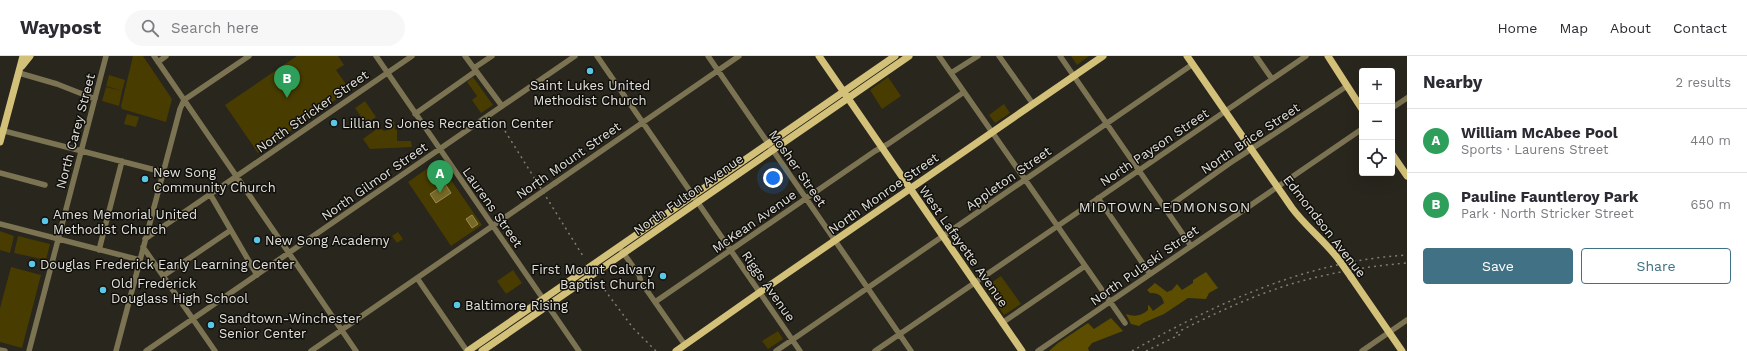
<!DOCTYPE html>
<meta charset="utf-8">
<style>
body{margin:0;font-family:"Work Sans",sans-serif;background:#f7f7f7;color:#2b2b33}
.controls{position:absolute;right:12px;top:12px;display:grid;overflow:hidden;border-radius:4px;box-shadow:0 4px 16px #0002}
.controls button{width:36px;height:36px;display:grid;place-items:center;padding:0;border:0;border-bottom:1px solid #e1e1e2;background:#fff;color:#2b2b33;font:20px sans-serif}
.you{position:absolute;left:773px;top:122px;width:14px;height:14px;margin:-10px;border:3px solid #fff;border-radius:50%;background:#1a73e8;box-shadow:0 0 0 6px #1a73e833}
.badge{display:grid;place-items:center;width:26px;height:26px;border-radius:50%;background:#417184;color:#fff;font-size:13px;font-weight:700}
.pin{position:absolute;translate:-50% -33px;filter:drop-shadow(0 1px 2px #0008)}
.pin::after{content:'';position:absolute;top:21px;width:14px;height:12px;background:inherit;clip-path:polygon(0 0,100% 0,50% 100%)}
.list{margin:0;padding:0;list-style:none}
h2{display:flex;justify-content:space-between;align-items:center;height:52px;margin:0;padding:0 16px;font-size:17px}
h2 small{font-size:13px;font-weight:400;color:#7c7c81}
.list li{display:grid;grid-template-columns:26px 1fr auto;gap:12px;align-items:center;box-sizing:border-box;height:64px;padding:0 16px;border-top:1px solid #e1e1e2}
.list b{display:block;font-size:15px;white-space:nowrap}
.list p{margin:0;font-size:13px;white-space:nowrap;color:#7c7c81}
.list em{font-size:13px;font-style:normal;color:#7c7c81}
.actions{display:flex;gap:8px;padding:12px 16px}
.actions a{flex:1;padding:9px 0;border:1px solid #417184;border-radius:4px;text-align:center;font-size:14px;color:#417184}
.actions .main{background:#417184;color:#fff}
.icon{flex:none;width:22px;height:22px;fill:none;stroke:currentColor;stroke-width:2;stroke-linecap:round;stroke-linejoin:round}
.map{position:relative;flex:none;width:1407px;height:295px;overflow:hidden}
header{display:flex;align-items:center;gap:24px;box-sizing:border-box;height:56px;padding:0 20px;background:#fff;border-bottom:1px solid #e1e1e2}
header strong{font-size:19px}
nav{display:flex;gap:22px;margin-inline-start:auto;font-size:14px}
.search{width:280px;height:36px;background:#f7f7f7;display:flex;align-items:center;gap:10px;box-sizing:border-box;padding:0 14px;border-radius:22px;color:#7c7c81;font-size:15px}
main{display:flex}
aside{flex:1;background:#fff}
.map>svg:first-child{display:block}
.green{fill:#483c01}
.forest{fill:#5d4d00}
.water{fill:#786925;stroke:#988d5b}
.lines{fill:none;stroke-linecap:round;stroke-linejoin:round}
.minor{stroke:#7b7352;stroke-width:5.5}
.major{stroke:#d3c179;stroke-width:7}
.rail{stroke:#7f7d75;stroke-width:1.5;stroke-dasharray:2 4;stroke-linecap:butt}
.minor-bridge{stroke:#7b7352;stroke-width:5.5}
.major-bridge{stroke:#d3c179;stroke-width:7}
.poi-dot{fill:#5bc7e7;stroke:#100f0b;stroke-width:1.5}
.labels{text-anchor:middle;stroke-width:3;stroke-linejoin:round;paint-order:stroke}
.poi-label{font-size:13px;fill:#e2e0da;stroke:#100f0b;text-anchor:start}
.street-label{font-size:13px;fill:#e2e0da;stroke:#100f0b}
.neighbourhood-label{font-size:14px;letter-spacing:1px;fill:#e2e0da;stroke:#100f0b}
</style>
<header>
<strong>Waypost</strong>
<div class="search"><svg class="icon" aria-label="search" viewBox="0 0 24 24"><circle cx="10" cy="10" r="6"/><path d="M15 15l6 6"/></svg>Search here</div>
<nav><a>Home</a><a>Map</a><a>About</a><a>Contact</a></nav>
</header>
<main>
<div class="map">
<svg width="1407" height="295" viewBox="0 0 1407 295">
<rect width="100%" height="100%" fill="#28261d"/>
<!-- green -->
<path class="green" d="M133,0H143L172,43L166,66L122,53L121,50Z
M297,0H338L344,9L336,14L350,34L258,97L225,49Z
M1071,0H1089L1077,9Z
M109,19L125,24L122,35L106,30Z
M473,21L493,49L481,57L472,44L477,40L467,26Z
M888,21L901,40L882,53L870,34Z
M106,31L122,35L119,50L102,45Z
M365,45L376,61L366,68L355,52Z
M1004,48L1010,57L995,67L989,59Z
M127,58L139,61L136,71L124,68Z
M388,61L394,64L395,74H397V85H411L412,91L370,93L363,83L378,72L385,75L388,73Z
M438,105L482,169L451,190L408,126Z
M0,175L14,180L10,197L0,194Z
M398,176L403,183L397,187L392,180Z
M18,180L50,188L46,204L14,197Z
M11,211L41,219L22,292L0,286V252Z
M513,214L522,227L506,238L497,225Z
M1001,220L1021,248L1004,259L985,231Z
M778,275L783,283L768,293L762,285Z"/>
<!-- forest -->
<path class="forest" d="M1206,216L1218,232L1209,237L1206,243L1188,242L1164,258L1143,267L1139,270L1131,268L1126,258C1135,261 1141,260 1148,254V250L1149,249L1153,255L1164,247C1162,239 1158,237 1150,237L1147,234L1155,227L1167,236L1172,234L1177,228L1182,234L1193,227V224Z
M1111,262L1123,275L1092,287L1088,292L1089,295H1049L1058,287L1088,267L1094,273Z"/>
<!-- water -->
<path class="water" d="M445,128L451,137L436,147L430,138Z
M472,159L478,168L472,172L466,163Z"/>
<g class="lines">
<!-- minor -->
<path class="minor" d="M154,0L356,295
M376,0L579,295
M465,0L502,50
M597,0L800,295
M708,0L911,295
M939,0L1125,267
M999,0L1033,48
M1060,0L1191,190
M1256,0L1272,23
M158,6L166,0
M474,12L492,0
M19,17L57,28L95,43
M951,17L978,0
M1392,52L1407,42
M415,58L476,15
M0,74L163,116
M0,117L45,129
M555,127L739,0
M210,138L257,219
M1098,142L1150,218
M1165,153L1230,107L1347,30
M0,168L140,204
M145,183L412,0
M143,191L215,295
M99,194L122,105
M622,195L639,219L641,226L685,289
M163,220L231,174
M417,222L467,295
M655,246L875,95L888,88L964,36
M1004,269L1002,267L1085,210
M0,294L5,295
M29,295L106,0
M116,295L180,53L184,44L249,0
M146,295L575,0
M311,295L523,149
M776,295L1193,8
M875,295L1306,0
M1038,295L1362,73
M1362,295L1407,264"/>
<!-- major -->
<path class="major" d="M819,0L1022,295
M1187,0L1292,152C1306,171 1325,185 1339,204
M1328,0L1362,53
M22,10L30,0
M0,86L23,0
M1392,98L1407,120
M1351,221L1402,295
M468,295L895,0
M482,295L909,0
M676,295L760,236L1103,0"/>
<!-- rail -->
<path class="rail" d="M505,75L583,200
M601,229L633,272L656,295
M1176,277C1215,257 1256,238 1298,226C1334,216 1370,210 1407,207
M1132,295C1217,247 1307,205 1407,199
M1146,295L1183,277"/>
<!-- minor-bridge -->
<path class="minor-bridge" d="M523,149L555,127"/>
<!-- major-bridge -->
<path class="major-bridge" d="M1339,204L1351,221"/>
</g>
<!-- markers -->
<g class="poi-dot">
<circle cx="590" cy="15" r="4"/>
<circle cx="334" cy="67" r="4"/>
<circle cx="145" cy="123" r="4"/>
<circle cx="45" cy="165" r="4"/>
<circle cx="257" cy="184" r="4"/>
<circle cx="32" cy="208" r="4"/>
<circle cx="663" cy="220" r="4"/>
<circle cx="103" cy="234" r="4"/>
<circle cx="457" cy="249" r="4"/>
<circle cx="211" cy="269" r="4"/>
</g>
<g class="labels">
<!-- poi labels -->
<g class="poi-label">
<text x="590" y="34" text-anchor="middle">Saint Lukes United<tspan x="590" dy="15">Methodist Church</tspan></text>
<text x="342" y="72">Lillian S Jones Recreation Center</text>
<text x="153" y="121">New Song<tspan x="153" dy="15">Community Church</tspan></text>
<text x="53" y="163">Ames Memorial United<tspan x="53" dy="15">Methodist Church</tspan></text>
<text x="265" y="189">New Song Academy</text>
<text x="40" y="213">Douglas Frederick Early Learning Center</text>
<text x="655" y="218" text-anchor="end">First Mount Calvary<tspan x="655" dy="15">Baptist Church</tspan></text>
<text x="111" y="232">Old Frederick<tspan x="111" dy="15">Douglass High School</tspan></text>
<text x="465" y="254">Baltimore Rising</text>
<text x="219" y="267">Sandtown-Winchester<tspan x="219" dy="15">Senior Center</tspan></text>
</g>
<!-- street labels -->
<g class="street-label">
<text transform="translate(312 55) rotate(-35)" y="5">North Stricker Street</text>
<text transform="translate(75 75) rotate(-75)" y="5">North Carey Street</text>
<text transform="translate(1250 82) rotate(-34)" y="5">North Brice Street</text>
<text transform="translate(1154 91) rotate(-34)" y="5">North Payson Street</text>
<text transform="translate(568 104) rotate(-35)" y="5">North Mount Street</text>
<text transform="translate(798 112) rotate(55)" y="5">Mosher Street</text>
<text transform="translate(1008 122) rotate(-35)" y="5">Appleton Street</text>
<text transform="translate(374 125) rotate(-35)" y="5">North Gilmor Street</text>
<text transform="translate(883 137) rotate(-35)" y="5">North Monroe Street</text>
<text transform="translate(688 138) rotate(-35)" y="5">North Fulton Avenue</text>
<text transform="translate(493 151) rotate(55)" y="5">Laurens Street</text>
<text transform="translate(754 165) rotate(-35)" y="5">McKean Avenue</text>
<text transform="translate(1325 170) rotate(52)" y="5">Edmondson Avenue</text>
<text transform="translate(964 190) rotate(55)" y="5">West Lafayette Avenue</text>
<text transform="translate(1144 209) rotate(-35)" y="5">North Pulaski Street</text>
<text transform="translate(769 230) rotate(55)" y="5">Riggs Avenue</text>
</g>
<!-- neighbourhood labels -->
<g class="neighbourhood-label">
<text x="1165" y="156">MIDTOWN-EDMONSON</text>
</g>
</g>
</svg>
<div class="controls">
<button>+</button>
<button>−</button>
<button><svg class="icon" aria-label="locate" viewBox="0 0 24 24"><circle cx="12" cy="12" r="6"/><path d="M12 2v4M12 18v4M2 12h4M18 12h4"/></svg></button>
</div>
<div class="you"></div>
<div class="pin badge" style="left:440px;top:137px;background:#2e9e5b">A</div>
<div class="pin badge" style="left:287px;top:42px;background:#2e9e5b">B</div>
</div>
<aside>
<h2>Nearby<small>2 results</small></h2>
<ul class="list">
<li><span class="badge" style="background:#2e9e5b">A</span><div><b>William McAbee Pool</b><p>Sports · Laurens Street</p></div><em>440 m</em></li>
<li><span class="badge" style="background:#2e9e5b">B</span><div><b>Pauline Fauntleroy Park</b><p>Park · North Stricker Street</p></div><em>650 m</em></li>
</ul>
<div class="actions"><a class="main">Save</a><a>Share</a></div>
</aside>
</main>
